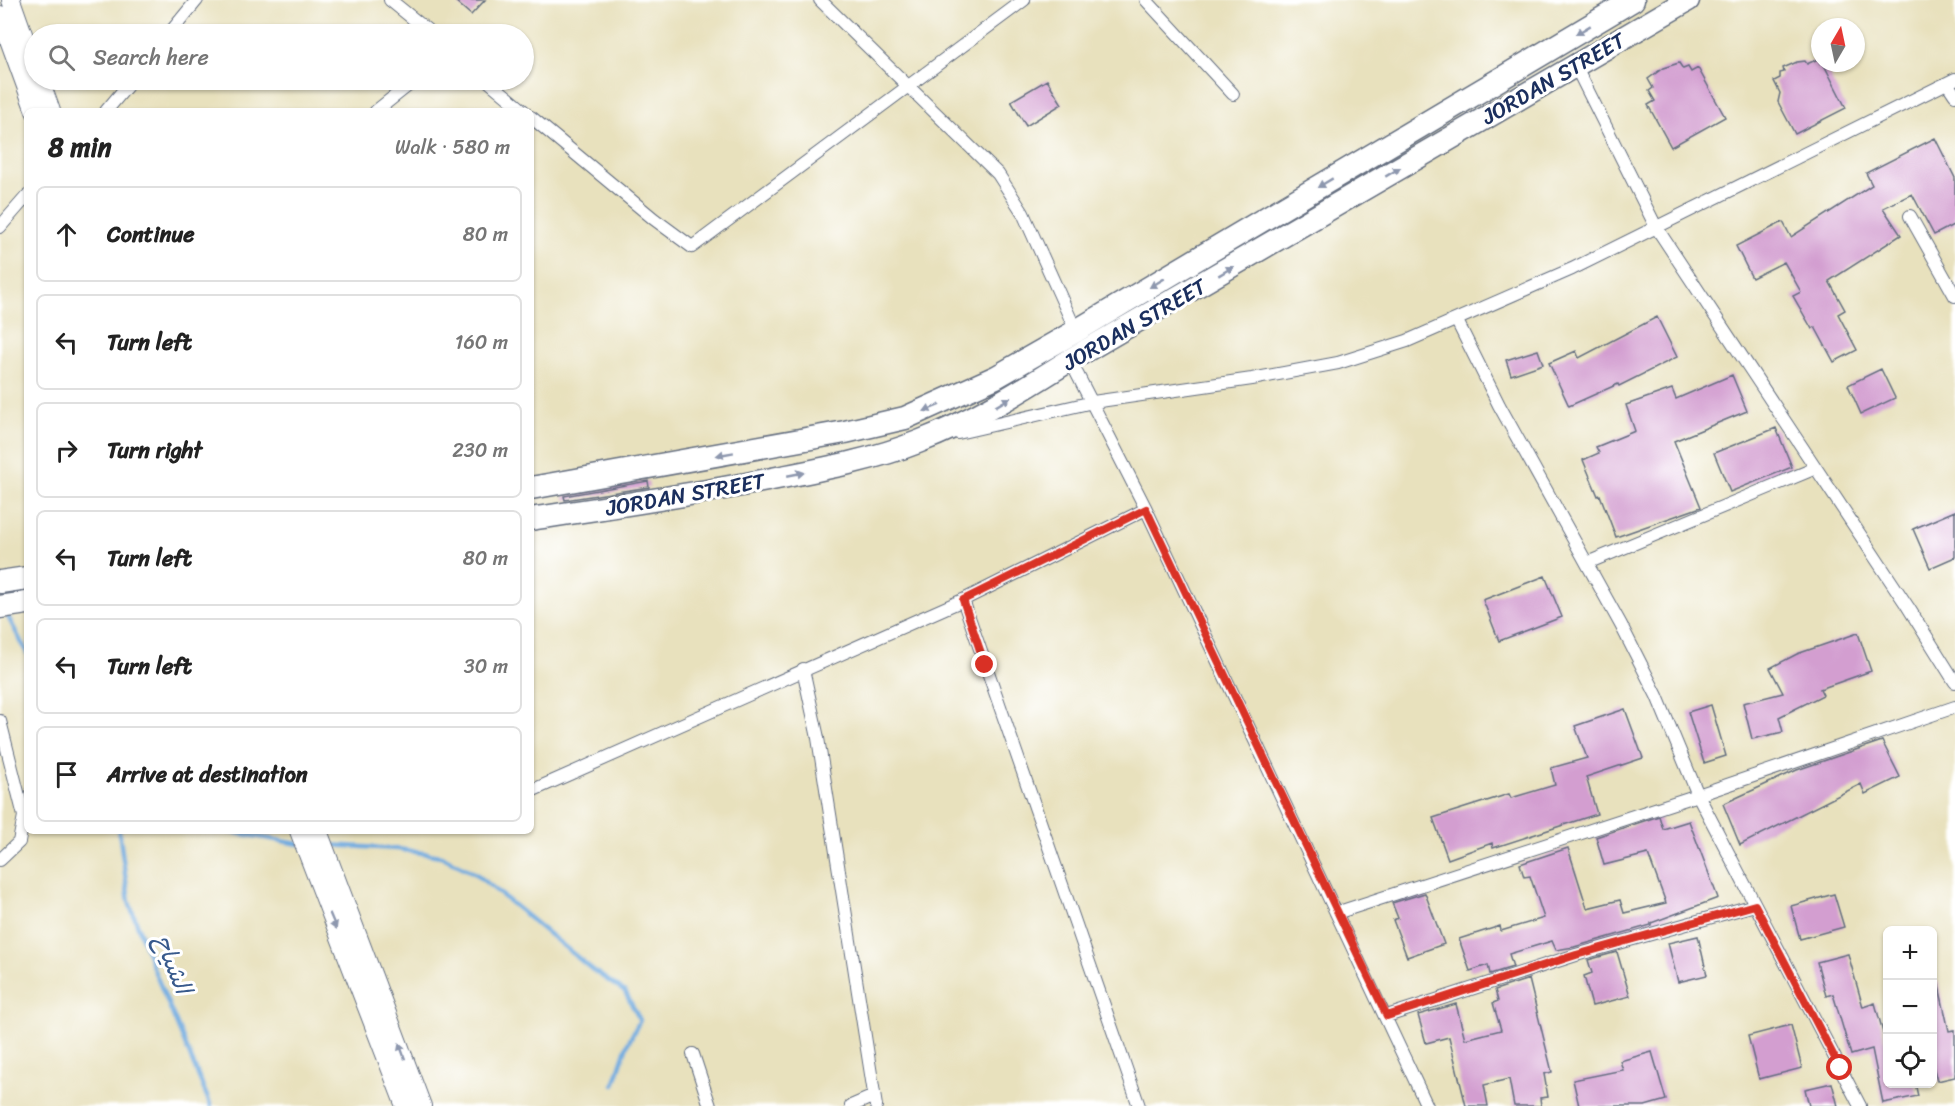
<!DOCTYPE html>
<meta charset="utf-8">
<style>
body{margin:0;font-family:Sriracha,"Playpen Sans Arabic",sans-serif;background:#f6f6f6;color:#222}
.controls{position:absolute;right:18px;bottom:18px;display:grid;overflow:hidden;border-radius:9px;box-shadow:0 2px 4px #0004}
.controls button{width:54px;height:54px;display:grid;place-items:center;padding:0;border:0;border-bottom:2px solid #e0e0e0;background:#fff;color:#222;font:30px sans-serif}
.compass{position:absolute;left:1811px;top:18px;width:54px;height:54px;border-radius:50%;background:#fff;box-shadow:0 2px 4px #0004;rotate:9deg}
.stop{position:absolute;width:18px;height:18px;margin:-14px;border:4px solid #d93025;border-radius:50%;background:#fff}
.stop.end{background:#d93025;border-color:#fff;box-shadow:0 2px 6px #0008}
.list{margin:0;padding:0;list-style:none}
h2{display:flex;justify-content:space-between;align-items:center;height:78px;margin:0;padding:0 24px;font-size:26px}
h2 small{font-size:20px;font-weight:400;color:#767676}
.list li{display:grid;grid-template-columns:39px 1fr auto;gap:18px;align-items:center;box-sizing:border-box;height:96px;margin:0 12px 12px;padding:0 12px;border:2px solid #e0e0e0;border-radius:9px}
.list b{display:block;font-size:22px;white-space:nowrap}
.list em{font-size:20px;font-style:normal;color:#767676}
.icon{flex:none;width:33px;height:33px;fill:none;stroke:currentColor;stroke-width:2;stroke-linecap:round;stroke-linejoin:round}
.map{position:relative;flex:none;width:1955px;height:1106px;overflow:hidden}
.search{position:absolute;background:#fff;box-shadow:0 2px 4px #0004;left:24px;top:24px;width:510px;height:66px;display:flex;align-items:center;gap:15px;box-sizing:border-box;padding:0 21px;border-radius:33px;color:#767676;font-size:22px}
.panel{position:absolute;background:#fff;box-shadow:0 2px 4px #0004;left:24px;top:108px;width:510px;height:726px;border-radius:9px}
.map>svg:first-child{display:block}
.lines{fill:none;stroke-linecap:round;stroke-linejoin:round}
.stream{stroke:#6fabe0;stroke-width:4.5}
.building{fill:#d39ed0}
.street-casing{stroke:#636d7f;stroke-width:14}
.secondary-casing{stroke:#636d7f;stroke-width:20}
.highway-casing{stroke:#636d7f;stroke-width:25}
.street{stroke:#fff;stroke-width:12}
.secondary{stroke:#fff;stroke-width:18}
.highway{stroke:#fff;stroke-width:22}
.oneway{fill:#8d97ae}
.route{stroke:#d93025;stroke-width:8}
.labels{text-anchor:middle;stroke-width:6;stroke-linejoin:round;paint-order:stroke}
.street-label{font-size:22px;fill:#1b2f5e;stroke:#fff}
.water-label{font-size:24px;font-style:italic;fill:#385a8c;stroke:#fff}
</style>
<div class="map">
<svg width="1955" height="1106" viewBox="0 0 1955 1106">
<rect width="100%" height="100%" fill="#fff"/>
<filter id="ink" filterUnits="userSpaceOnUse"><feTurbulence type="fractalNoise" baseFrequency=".0167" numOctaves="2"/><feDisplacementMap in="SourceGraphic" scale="12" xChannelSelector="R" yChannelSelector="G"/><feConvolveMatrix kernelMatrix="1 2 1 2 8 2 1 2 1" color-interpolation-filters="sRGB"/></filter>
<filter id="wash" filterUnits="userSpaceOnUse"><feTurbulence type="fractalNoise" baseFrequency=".008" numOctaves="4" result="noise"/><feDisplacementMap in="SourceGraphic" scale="24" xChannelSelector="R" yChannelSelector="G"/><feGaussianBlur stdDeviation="1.35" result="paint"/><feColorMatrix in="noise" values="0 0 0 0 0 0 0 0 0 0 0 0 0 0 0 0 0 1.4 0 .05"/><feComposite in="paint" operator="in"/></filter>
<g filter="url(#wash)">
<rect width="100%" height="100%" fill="#e8e1bd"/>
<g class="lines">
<!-- stream -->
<path class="stream" d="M6,613L27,653
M119,831L129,902L154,970L211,1106
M226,831L299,844
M329,845L398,849L441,856L476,874L594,971L625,992L640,1020L627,1045L614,1085"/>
</g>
<g id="blocks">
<!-- building -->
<path class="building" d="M454,0H485L471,15Z
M1820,58V63H1823L1846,108L1795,134L1778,102L1780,93L1774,81L1780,78V73L1784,72L1783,68L1797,62L1805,61L1807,64Z
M1679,63L1683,69L1688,67L1691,72L1698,68L1725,117L1671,147L1648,105L1655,101L1649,91L1653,88L1648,79L1663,68Z
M1047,80L1062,104L1026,126L1011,101Z
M1935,138L1955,178V224L1934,235L1912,194L1883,208L1901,235L1829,281L1845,310L1838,314L1857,350L1834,362L1815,327L1812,329L1793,296L1801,292L1784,262L1752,278L1736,246L1783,222L1791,237L1872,185L1866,173Z
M1657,317L1677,357L1619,386L1618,384L1569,406L1549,363L1576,351L1579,358Z
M1538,350L1543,364L1511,375L1506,360Z
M1881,369L1895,398L1861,414L1848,385Z
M1732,375L1747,411L1674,441L1701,507L1616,537L1600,495L1598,496L1583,460L1599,453L1596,447L1635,431L1626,405L1672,389L1676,399Z
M1776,428L1792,467L1730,492L1714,453Z
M648,481L649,487L565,500L564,496Z
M1955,511V557L1930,568L1913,529Z
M1545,576L1562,617L1499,641L1483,600Z
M1858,633L1871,671L1820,689L1823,695L1779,717L1783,732L1752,739L1743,703L1783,693L1770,668L1797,654Z
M1711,705L1726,756L1704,763L1688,712Z
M1625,709L1643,758L1586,777L1597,814L1493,848L1492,843L1448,859L1433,818L1509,794L1511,798L1555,785L1551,768L1587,758L1575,726Z
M1882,741L1900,777L1865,794L1861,784L1740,845L1723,804L1797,770Z
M1659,816L1663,829L1689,821L1718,898L1651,923V925L1574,947L1556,950L1552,941L1509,954L1513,967L1490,974L1488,965L1470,971L1459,939L1500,926L1501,931L1544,918L1530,876L1524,877L1520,864L1568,848L1587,908L1620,900L1624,913L1666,903L1648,854L1604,865L1596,837Z
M1425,893L1444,944L1407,957L1393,920L1398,918L1392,903Z
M1834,894L1844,927L1800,939L1791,906Z
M1698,936L1707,975L1678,982L1668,943Z
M1617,952L1630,996L1592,1006L1584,976L1592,973L1588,960Z
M1848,954L1863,1007L1875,1003L1887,1047V1083H1915L1918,1096L1883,1103L1872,1049L1851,1055L1833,994L1826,996L1817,962Z
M1529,979L1552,1072L1544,1074L1548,1097L1540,1098L1541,1106H1514L1509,1079L1484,1085L1488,1106H1466L1449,1037L1426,1043L1418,1015L1456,1004L1465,1039L1501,1030L1493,1003L1498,1001L1495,990Z
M1932,982H1938L1949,1031L1955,1030V1077L1937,1081L1932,1062Z
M1791,1025L1802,1068L1759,1079L1748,1036Z
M1652,1052L1666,1100L1645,1106H1579L1573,1080L1623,1070L1620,1061Z
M1832,1083L1838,1106H1809L1805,1089Z"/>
</g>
</g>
<g filter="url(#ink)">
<use href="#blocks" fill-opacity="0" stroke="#636d7f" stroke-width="1.5"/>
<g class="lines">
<defs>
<path id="street" d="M390,0L432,34
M820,0L998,174L1023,213L1076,331
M1146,0L1233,94
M169,34L197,0
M1575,65L1656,227L1908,607L1955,682
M487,80L524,111
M1947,83L1955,95
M106,111L132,80
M376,111L415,80
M531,117L654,219L692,247L1024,0
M1910,216L1955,296
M0,227L27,196
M1457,321L1499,405L1621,625L1657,696L1698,795L1860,1106
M1070,360L1146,509L1427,1106
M958,433L1093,402L1252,379L1338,363L1407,341L1572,269L1955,79
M1587,563L1816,468
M963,600L1139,1106
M803,669L818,738L876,1106
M0,721L24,816L19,842L0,860
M531,791L963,600L1146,509
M1336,913L1698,795L1955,707
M1387,1016L1576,955L1755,905
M693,1054L710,1106
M851,1106L874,1096"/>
<path id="secondary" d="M11,0L34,65
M0,15L35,111
M40,80L51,111
M299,831L405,1106
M318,831L422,1106"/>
<path id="highway" d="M531,488L845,432L905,418L996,377L1076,331L1633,0
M531,519C615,506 699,494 782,477C828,468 875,459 918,442C973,421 1021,391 1070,360L1688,0
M0,582L27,578
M0,607L27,603"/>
</defs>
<!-- street casing -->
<use href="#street" class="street-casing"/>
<!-- secondary casing -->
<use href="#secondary" class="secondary-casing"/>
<!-- highway casing -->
<use href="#highway" class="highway-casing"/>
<!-- street -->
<use href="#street" class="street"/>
<!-- secondary -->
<use href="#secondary" class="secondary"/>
<!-- highway -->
<use href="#highway" class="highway"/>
</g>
<!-- one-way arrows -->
<defs><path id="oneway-solid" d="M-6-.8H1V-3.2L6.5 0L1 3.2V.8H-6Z" transform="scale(1.5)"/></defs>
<g class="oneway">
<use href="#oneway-solid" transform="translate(1583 30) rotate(149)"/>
<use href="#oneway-solid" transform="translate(1393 172) rotate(-31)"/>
<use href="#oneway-solid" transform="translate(1325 183) rotate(149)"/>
<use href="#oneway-solid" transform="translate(1226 271) rotate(-31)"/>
<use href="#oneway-solid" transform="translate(1157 283) rotate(149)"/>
<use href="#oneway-solid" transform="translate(1003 402) rotate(-31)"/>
<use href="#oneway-solid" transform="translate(932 408) rotate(158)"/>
<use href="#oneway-solid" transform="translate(725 454) rotate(170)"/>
<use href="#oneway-solid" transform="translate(796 474) rotate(-11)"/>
<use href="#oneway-solid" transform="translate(333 921) rotate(67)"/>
<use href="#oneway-solid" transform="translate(402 1051) rotate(-110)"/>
</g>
</g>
<g class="lines" filter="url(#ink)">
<!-- route -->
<path class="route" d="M985,665L963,600L1146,509L1387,1016L1576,955L1755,905L1840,1068"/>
</g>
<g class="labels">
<!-- street labels -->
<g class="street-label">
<text transform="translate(1553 78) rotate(-30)" y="8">JORDAN STREET</text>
<text transform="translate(1134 324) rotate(-30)" y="8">JORDAN STREET</text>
<text transform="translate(685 494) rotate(-10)" y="8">JORDAN STREET</text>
</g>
<!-- water labels -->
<g class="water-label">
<text transform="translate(173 964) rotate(68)" y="8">الشياح</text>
</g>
</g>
</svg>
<div class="controls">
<button>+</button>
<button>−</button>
<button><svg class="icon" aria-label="locate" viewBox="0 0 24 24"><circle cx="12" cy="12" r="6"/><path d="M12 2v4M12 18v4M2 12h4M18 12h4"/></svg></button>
</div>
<svg class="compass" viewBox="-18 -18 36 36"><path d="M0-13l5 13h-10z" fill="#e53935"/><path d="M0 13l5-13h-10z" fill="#767676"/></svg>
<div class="stop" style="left:1840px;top:1068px"></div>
<div class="stop end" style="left:985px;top:665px"></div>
<div class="search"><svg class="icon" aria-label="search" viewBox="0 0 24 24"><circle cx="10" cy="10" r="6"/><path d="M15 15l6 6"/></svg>Search here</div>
<section class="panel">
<h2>8 min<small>Walk · 580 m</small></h2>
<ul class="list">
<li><svg class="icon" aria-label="ahead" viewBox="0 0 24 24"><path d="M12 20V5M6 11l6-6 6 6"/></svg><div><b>Continue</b></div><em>80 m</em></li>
<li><svg class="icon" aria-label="left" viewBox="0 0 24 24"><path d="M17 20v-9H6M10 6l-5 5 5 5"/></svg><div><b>Turn left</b></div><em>160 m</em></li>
<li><svg class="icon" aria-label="right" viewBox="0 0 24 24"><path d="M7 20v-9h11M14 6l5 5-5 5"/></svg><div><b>Turn right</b></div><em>230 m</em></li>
<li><svg class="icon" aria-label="left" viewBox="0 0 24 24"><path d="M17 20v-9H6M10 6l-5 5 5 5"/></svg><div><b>Turn left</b></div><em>80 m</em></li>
<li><svg class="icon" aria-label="left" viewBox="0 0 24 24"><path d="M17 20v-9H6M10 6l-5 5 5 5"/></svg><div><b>Turn left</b></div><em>30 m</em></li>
<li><svg class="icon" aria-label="arrive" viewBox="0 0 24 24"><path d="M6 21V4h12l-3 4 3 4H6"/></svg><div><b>Arrive at destination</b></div></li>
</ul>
</section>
</div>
